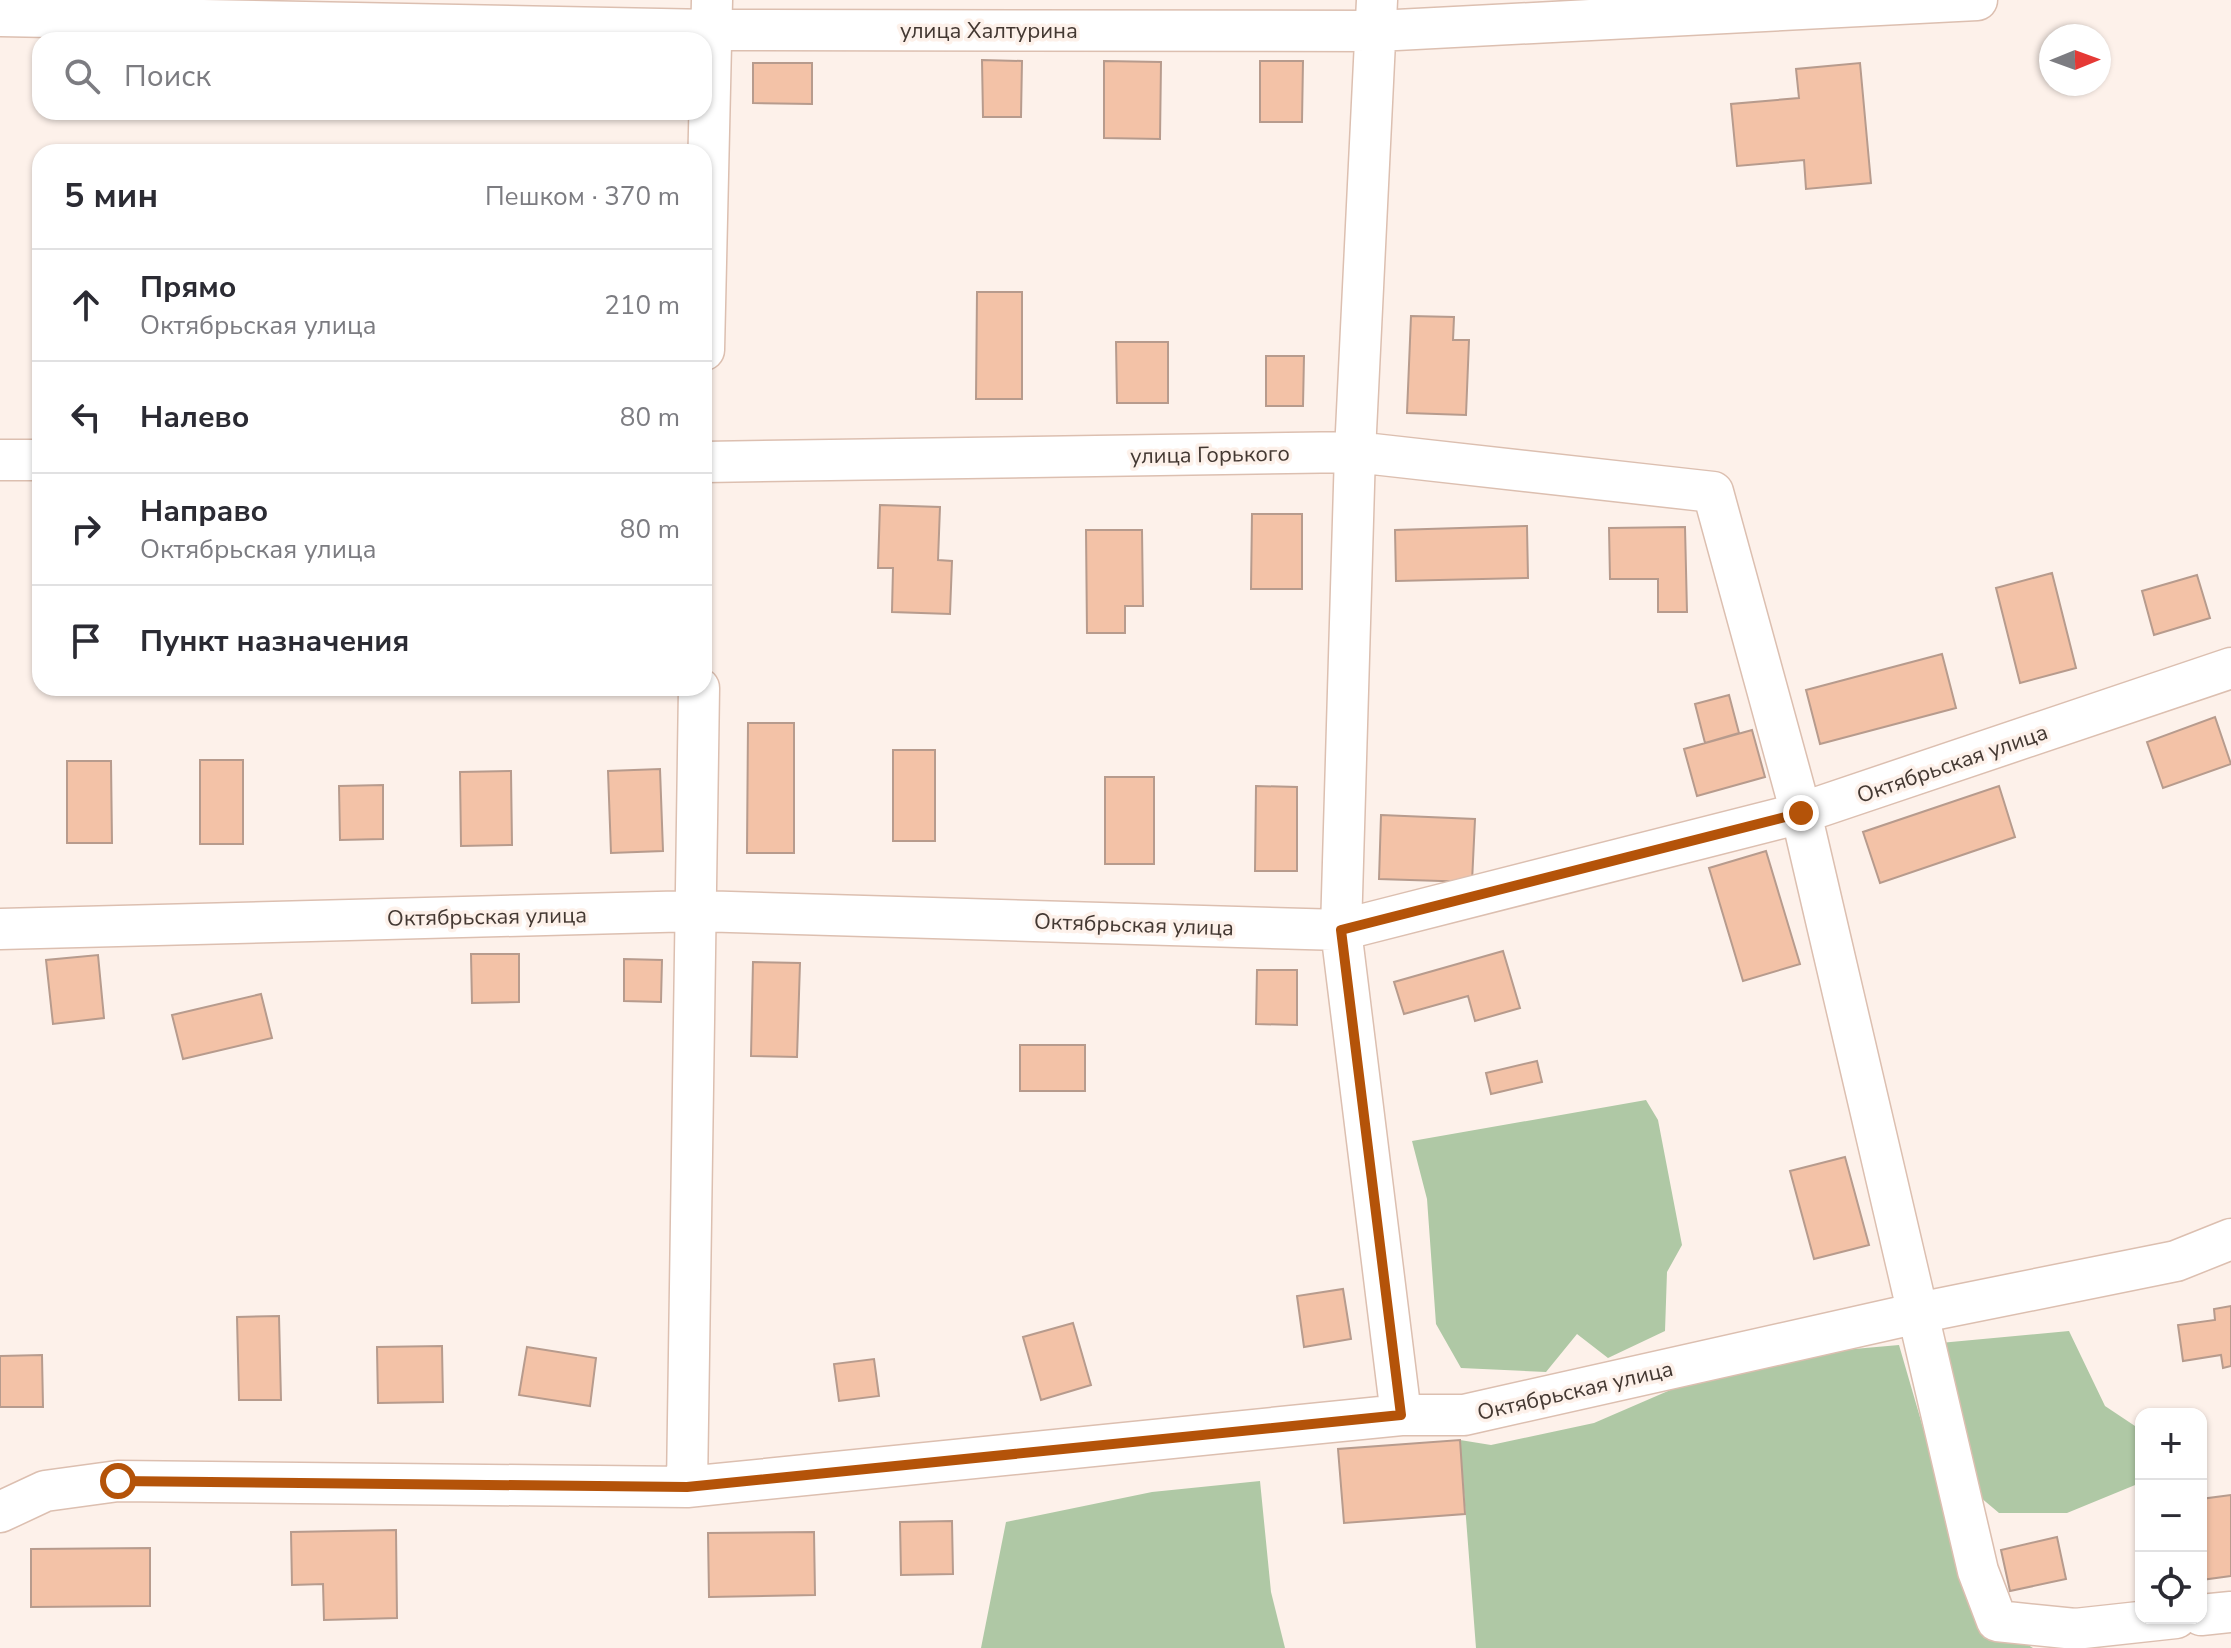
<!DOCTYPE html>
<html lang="ru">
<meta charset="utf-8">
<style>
body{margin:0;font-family:"Nunito Sans",sans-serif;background:#f2f2f3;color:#2b2b33}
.controls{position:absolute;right:24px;bottom:24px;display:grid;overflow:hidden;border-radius:16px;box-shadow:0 2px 6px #0004}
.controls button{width:72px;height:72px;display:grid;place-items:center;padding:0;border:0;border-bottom:2px solid #e1e1e2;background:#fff;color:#2b2b33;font:40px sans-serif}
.compass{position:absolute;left:2039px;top:24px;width:72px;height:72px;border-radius:50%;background:#fff;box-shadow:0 2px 6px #0004;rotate:89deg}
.stop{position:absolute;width:24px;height:24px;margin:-18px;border:6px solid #b45309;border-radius:50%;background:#fff}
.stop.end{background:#b45309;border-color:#fff;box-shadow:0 2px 8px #0008}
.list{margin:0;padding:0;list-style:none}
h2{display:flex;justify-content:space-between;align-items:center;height:104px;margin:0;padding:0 32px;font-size:34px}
h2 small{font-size:26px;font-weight:400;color:#7c7c81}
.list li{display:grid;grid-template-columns:52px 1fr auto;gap:24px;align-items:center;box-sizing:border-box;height:112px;padding:0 32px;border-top:2px solid #e1e1e2}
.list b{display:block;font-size:30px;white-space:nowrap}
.list p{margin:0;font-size:26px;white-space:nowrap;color:#7c7c81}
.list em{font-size:26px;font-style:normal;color:#7c7c81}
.icon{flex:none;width:44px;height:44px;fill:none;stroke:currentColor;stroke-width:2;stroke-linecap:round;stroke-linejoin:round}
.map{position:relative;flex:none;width:2231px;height:1648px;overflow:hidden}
.search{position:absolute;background:#fff;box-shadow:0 2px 6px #0004;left:32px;top:32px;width:680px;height:88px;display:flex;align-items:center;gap:20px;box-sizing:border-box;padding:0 28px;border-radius:24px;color:#7c7c81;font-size:30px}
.panel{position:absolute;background:#fff;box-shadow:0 2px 6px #0004;left:32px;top:144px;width:680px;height:552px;border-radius:24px}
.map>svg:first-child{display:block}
.green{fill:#afc8a5}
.building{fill:#f3c2a7;stroke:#b79b8d;stroke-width:2}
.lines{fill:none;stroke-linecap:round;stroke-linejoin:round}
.street-casing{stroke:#dcbfb0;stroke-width:43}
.street{stroke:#fff;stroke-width:40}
.route{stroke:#b45309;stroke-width:10}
.labels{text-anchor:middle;stroke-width:7;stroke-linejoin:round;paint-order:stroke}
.street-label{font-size:22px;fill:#433832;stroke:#fdf1ea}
</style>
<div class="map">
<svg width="2231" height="1648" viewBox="0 0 2231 1648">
<rect width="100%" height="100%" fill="#fdf1ea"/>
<!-- green -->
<path class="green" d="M1646,1100L1658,1120L1682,1245L1667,1272L1665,1331L1608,1358L1577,1334L1546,1372L1461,1368L1436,1324L1427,1199L1412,1141Z
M2069,1331L2105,1406L2141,1430L2140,1483L2067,1513H1999L1967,1486L1940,1343Z
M1899,1345L1984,1638L2025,1643L2033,1648H1476L1460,1440L1491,1445L1594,1423L1742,1359Z
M1260,1481L1271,1592L1285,1648H981L1006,1522L1152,1492Z"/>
<!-- building -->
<path class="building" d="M982,60L1022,61L1021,117H983Z
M1104,61L1161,62L1160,139L1104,138Z
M1260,61H1303L1302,122H1260Z
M753,63H812V104L753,103Z
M1860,63L1871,183L1806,189L1804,160L1737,166L1731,104L1799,98L1796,69Z
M209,112H260V118L209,119Z
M628,112H668V119H628Z
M977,292H1022V399H976Z
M1411,316L1454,317L1453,340H1469L1466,415L1407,413Z
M1116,342H1168V403H1117Z
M1266,356H1304L1303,406H1266Z
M880,505L940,507L938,560L952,561L950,614L892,612L893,568H878Z
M1252,514H1302V589H1251Z
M1527,526L1528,578L1396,581L1395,530Z
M1685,527L1687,612H1658V579H1610L1609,528Z
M1086,530H1142L1143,606H1125V633H1087Z
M2052,573L2076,668L2020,683L1996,588Z
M2197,575L2210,618L2154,635L2142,591Z
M1942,654L1956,708L1820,744L1806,690Z
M1729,695L1739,733L1705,743L1695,704Z
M2215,717L2231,764L2163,788L2147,742Z
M748,723H794V853H747Z
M1752,730L1765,777L1697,796L1684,749Z
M893,750H935V841H893Z
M200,760H243V844H200Z
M67,761H111L112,843H67Z
M660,769L663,851L611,853L608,771Z
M511,771L512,845L461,846L460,772Z
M1105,777H1154V864H1105Z
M383,785V839L340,840L339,786Z
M1256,786L1297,787V871H1255Z
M1999,786L2015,837L1880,883L1863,832Z
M1381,815L1475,819L1472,882L1379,879Z
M1766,851L1800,964L1743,981L1709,868Z
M1503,951L1520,1008L1475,1021L1468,996L1404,1014L1394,982Z
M471,954H519V1002L472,1003Z
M98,955L104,1018L53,1024L46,960Z
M624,959L662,960L661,1002L624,1001Z
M753,962L800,963L797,1057L751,1056Z
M1257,970H1297V1025L1256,1024Z
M261,994L272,1038L183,1059L172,1015Z
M1020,1045H1085V1091H1020Z
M1537,1061L1542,1082L1491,1094L1486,1073Z
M1845,1157L1869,1245L1814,1259L1790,1171Z
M1343,1289L1351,1339L1304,1347L1297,1296Z
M2231,1306V1366L2223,1368L2221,1355L2183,1361L2178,1325L2215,1320L2214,1309Z
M279,1316L281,1400H239L237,1317Z
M1073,1323L1091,1385L1041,1400L1023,1337Z
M442,1346L443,1402L378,1403L377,1347Z
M527,1347L596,1358L590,1406L519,1395Z
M42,1355L43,1407H0V1356Z
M874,1359L879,1396L839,1401L834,1364Z
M1460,1440L1465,1514L1344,1523L1338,1449Z
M2231,1495V1576L2201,1580V1499Z
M952,1521L953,1574L901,1575L900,1522Z
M396,1530L397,1618L324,1620L323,1584L292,1585L291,1532Z
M814,1532L815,1595L709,1597L708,1533Z
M2057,1537L2066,1579L2010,1591L2001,1550Z
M150,1548V1606L31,1607V1549Z"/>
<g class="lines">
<defs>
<path id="street" d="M1377,0L1355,452L1341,930L1401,1415
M0,16L711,30L1377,31L1977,0
M704,350L712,0
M0,460H40
M704,462L1355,452L1713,492L1801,813L1978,1571L1997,1621L2075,1629L2176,1618
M0,929L697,911L1341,930L1801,813L2231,668
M687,1487L699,688
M0,1512L45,1491L118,1481L687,1487L1401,1415H1464L1918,1313L2176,1261L2231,1239
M2201,1615L2231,1612"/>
</defs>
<!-- street casing -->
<use href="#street" class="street-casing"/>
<!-- street -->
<use href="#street" class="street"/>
</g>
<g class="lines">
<!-- route -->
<path class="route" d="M118,1481L687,1487L1401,1415L1341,930L1801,813"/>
</g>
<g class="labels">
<!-- street labels -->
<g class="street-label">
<text x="989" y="38">улица Халтурина</text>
<text transform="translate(1210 454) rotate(-1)" y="8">улица Горького</text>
<text transform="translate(1952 763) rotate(-19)" y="8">Октябрьская улица</text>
<text transform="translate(487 916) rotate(-1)" y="8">Октябрьская улица</text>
<text transform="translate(1134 924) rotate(2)" y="8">Октябрьская улица</text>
<text transform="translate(1575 1390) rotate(-13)" y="8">Октябрьская улица</text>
</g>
</g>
</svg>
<div class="controls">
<button>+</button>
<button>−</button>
<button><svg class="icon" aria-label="locate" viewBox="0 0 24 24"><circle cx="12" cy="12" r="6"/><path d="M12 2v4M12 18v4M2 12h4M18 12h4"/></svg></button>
</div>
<svg class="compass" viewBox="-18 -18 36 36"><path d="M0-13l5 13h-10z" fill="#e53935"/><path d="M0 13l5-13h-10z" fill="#7c7c81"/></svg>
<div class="stop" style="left:118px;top:1481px"></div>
<div class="stop end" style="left:1801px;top:813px"></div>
<div class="search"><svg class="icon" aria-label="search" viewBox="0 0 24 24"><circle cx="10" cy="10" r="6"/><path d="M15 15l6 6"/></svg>Поиск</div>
<section class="panel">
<h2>5 мин<small>Пешком · 370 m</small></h2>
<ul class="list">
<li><svg class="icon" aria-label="ahead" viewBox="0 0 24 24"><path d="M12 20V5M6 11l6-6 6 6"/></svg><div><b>Прямо</b><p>Октябрьская улица</p></div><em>210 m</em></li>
<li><svg class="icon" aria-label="left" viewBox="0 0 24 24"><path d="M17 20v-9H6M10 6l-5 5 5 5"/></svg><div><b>Налево</b></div><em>80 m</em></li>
<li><svg class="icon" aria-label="right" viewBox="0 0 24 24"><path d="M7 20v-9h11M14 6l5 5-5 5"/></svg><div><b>Направо</b><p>Октябрьская улица</p></div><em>80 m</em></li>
<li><svg class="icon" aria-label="arrive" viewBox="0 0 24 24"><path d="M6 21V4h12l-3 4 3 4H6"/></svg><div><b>Пункт назначения</b></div></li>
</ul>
</section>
</div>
